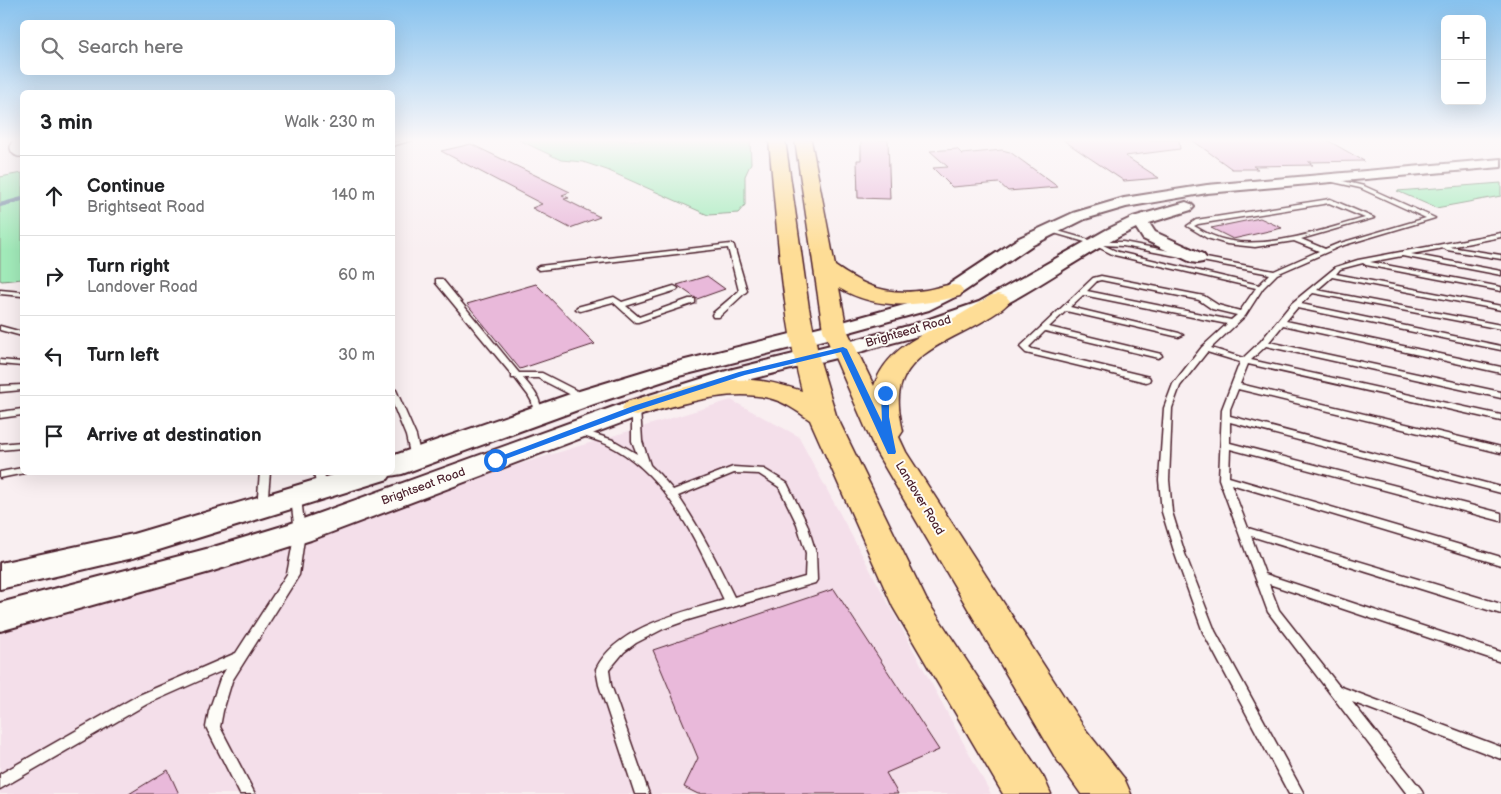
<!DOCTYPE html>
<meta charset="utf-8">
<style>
body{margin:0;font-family:"Balsamiq Sans",sans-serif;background:#f2f2f2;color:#202124}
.controls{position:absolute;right:15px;top:15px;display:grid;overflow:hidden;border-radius:8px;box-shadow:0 5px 20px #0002}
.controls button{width:45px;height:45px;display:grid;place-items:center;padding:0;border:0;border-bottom:1px solid #e0e0e0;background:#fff;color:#202124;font:25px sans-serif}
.stop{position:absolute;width:15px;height:15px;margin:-11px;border:4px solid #1a73e8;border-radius:50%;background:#fff}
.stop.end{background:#1a73e8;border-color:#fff;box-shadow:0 1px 5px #0008}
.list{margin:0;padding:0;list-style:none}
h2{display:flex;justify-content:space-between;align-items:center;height:65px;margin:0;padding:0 20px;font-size:21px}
h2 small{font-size:16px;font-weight:400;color:#757577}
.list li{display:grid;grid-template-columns:32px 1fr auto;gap:15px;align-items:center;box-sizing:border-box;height:80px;padding:0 20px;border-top:1px solid #e0e0e0}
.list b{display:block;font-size:19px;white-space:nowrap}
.list p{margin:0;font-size:16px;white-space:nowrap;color:#757577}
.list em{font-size:16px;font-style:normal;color:#757577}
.icon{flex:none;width:28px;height:28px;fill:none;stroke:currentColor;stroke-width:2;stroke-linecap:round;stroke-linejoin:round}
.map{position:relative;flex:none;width:1501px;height:794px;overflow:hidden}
.search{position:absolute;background:#fff;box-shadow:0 5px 20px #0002;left:20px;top:20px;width:375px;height:55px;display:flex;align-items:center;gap:12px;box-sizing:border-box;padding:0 18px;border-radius:8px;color:#757577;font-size:19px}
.panel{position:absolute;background:#fff;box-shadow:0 5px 20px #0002;left:20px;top:90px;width:375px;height:385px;border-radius:8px}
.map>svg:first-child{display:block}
.built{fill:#f4dfea}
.green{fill:#a2ebba;stroke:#768572}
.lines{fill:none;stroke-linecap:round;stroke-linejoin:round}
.stream{stroke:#778da5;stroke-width:4}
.building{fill:#e9b9da;stroke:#4a1f2b}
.service-casing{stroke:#4a1f2b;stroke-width:3}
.minor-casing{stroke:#4a1f2b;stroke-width:22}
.tertiary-casing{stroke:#4a1f2b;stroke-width:4}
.secondary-casing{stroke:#4a1f2b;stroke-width:4}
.primary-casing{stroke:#4a1f2b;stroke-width:3}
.service{fill:#fdfcf7;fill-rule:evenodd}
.minor{stroke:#fdfcf7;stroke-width:19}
.tertiary{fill:#fdfcf7;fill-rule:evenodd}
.secondary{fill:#fdfcf7;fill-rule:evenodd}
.primary{fill:#fedd96;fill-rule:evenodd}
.route{fill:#1a73e8}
.labels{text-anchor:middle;stroke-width:4;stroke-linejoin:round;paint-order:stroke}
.street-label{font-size:12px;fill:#4a1f2b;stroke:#fdfcf7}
</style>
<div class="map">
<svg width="1501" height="794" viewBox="0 0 1501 794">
<rect width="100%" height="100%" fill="#f9eff1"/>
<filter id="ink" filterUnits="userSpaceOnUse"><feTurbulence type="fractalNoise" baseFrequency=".02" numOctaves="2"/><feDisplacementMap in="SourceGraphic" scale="10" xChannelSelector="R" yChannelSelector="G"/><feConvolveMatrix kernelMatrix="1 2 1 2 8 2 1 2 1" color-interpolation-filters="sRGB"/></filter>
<g filter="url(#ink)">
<!-- built -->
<path class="built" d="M731,400L798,436L991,794H0V622Z"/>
<!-- green -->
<path class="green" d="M519,140H750L751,163L745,176V205L738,213L708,215L607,170L583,162L561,160Z
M22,173V279L2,281L0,280V177Z
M1501,183V196L1436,208L1397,191Z"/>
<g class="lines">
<!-- stream -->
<path class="stream" d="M0,205L22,199"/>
</g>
<!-- building -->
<path class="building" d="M861,140H888L890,199L858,198L857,160H861Z
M1063,140H1179L1180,149L1125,156L1159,178L1124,181Z
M1192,140H1327L1364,161L1308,162L1313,165L1253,166L1258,169H1232Z
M471,144L570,192L562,195L569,198L564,199L600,217L570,228L532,208L542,204L441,151Z
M957,149L962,154L1002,150L1010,152L1058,187L1008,191L999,183L952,187L933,168L948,167L930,151Z
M1260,218L1282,228L1233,239L1211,228Z
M707,276L725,289L697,299L677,285Z
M536,284L595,344L520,369L467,304Z
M834,589L939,750L886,773L898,794H698L684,787L698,758L653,650Z
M168,770L179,794H129Z"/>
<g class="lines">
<defs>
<path id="service" d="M404,140H412L392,146V143Z
M1326,177L1364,186L1435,218L1341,246L1277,274L1263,288L1245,316L1211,348L1243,358L1261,341L1292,303L1336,267L1358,260L1501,233V237L1450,247L1501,255V259L1447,250L1444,248L1411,254L1501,271V275L1402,256L1370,262L1501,287V291L1366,265L1363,263L1340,269L1336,274L1501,306V310L1332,277L1317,290L1501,325V329L1313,293L1301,304L1501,346V350L1297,308L1286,321L1501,367V373L1283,325L1269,342L1501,392V398L1266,346L1251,360L1501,415V421L1248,364L1240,384L1501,447V453L1238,389L1230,409V416L1501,487V493L1230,422V443L1501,513V521L1230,449L1229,477L1501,557V565L1231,484L1248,528L1501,604V614L1251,536L1265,574L1501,652V662L1269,584L1279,610L1339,686L1501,747V759L1352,702L1421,789L1423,794H1407L1268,612L1219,479L1222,409L1240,362L1207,352L1180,386L1172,408L1169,480L1172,512L1185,554L1215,631L1304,794H1289L1203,632L1175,554L1162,512L1159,480L1164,408L1173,384L1202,347L1227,324L1083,295L1070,307L1179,333L1183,335L1179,337L1066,311L1049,327L1161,354L1162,356L1158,358L1045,331L1029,347L1032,349L1149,377L1150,379L1149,381L1146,382L1026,353L1020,347L1093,278L1101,276L1204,296L1218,305L1240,311L1256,288L1114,255L1092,244L1047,231V229H1051L1096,242H1123L1274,271L1319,251L1294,241L1255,247L1227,244L1207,238L1187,226L1196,220L1330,199L1374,218L1301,239L1325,249L1337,244L1426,218L1360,188L1324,180L1323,179ZM1329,203L1365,218C1321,230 1256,255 1211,235C1205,233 1200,229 1194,226L1198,224ZM1103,245L1123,246L1270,274L1259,285L1118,252ZM1101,280L1199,300L1212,309L1237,315L1231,320L1087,291L1097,281Z
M731,244L734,246L747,291L719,317H713L712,315L713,313L739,291L728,248L539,270L536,268L539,266Z
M436,279H442L519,373H542L587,396L588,398L587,400H581L538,378H523C535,392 540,396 542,415L537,418L534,417L532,402L528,395L515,378H512V375L436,283Z
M674,286L678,288L677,290L626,306L639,317L689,299H695V303L638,322H635L613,302L580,311L576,309L577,307L614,297L622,302Z
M0,290L22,292V296L0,294Z
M0,326L22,332V336L0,330Z
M0,360L22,362V366L0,364Z
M22,385V390L0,392V386Z
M392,388L396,390L416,436L421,458L419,460L416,461L411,458L406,436L392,402Z
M636,405L640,408L642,441L650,465L659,474L673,490L733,467L764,469L787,483L807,524L816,553L817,580L815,583L688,620L663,629L636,643L624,652L609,670L611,685L649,794H635L599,685L596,669C616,627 683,612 724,600C697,543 668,473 606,444C597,440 586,437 577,434L575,432L580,429L613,440L637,454L632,441V408ZM734,473L759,474L779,487L797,524L806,553L805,577L734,597C717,562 700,528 678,496Z
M22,409V415L0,418V412Z
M22,442V448L0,450V444Z
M22,468V472L25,473L0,478V472Z
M260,472H270L267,507L266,510H258L257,507Z
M314,472H324L327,490L326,492H318L317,490Z
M296,495L300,496L301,498L305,532L299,575L232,681L223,711L220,727L255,794H240L206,727L209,711L220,679L226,669L147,704L0,789V774L137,696L236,653L287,574L295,532L291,498L292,496Z"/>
<path id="minor" d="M20,147L22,146"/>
<path id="tertiary" d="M1501,159V167L1207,193L1126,207L1085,219L1031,246L959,295L929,310L835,336L828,334L825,330L828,326L915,302L945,287L1019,238L1073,213L1124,198L1207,185Z
M1186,202L1191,204L1194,207L1191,210L1149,223L1155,232L1203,254L1206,258L1203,262L1197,263L1191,262L1143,239L1136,228C1090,250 1049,281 1004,305C968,324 926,334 888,344C872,348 851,357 836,353L833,349L836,345L912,325L979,302L1106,230L1133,217Z"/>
<path id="secondary" d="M835,323L843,325L847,330L843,335L679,376L594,404L402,474L390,476L388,479L133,558L0,589V563L133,534L342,472H392V456L576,392L661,366Z
M843,342L852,344L855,349L852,354L751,379L645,414L311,540L210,572L0,631V603L210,548L289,524L627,402L733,369Z"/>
<path id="primary" d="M769,140H785L809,308L819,358L836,415L926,599L1044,778L1051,794H1003L893,607L810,420C797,411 785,402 769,398C726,388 677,406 636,416L626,414L622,408L626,402C667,392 710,378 752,380C769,381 786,386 802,391C781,309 777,224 769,140Z
M795,140H811L835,266C865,287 888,296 926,290C938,288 948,283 960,286L963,291L960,296C918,306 879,311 839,288L847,330L874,386C886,350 919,336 950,320C964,313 977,304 990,296L998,294L1006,296L1010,301C1004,309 994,314 985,320C956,338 909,351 900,389C897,402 900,417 903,431L899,437L906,452L1085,729L1124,778L1131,794H1081L1055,757L876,452L823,330Z"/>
</defs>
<!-- service casing -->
<use href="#service" class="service-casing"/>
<!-- minor casing -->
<use href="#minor" class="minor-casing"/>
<!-- tertiary casing -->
<use href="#tertiary" class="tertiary-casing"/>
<!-- secondary casing -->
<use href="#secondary" class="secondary-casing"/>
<!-- primary casing -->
<use href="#primary" class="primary-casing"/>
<!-- service -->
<use href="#service" class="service"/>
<!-- minor -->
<use href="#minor" class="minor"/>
<!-- tertiary -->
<use href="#tertiary" class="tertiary"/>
<!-- secondary -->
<use href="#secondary" class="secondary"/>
<!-- primary -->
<use href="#primary" class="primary"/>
</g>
</g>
<!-- sky -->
<linearGradient id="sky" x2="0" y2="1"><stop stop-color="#87c2ee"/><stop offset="0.56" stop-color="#fcf8f9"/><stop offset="1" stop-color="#fcf8f9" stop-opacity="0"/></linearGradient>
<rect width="1501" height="251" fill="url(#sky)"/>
<!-- route -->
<path class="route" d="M843,347L847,349L882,422L881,393L885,391L889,393V417L896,452L895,454H888L887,452L841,352L745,375L638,410L498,462L495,463L490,460L633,406L739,372Z"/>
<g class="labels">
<!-- street labels -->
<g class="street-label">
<text transform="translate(908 331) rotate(-16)" y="4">Brightseat Road</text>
<text transform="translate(423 486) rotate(-20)" y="4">Brightseat Road</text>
<text transform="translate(920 498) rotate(59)" y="4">Landover Road</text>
</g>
</g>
</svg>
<div class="controls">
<button>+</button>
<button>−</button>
</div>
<div class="stop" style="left:495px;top:460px"></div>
<div class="stop end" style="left:885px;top:393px"></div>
<div class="search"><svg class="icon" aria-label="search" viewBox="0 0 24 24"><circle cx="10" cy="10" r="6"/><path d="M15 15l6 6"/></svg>Search here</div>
<section class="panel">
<h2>3 min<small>Walk · 230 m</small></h2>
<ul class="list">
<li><svg class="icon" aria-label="ahead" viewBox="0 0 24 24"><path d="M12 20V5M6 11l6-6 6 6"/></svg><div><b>Continue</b><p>Brightseat Road</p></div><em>140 m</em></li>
<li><svg class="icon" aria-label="right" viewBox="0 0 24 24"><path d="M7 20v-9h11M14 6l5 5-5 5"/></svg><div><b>Turn right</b><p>Landover Road</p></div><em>60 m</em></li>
<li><svg class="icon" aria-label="left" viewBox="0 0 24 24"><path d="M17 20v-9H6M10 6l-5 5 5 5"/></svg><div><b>Turn left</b></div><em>30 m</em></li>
<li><svg class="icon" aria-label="arrive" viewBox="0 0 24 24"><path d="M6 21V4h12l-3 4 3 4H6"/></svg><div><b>Arrive at destination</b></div></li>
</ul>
</section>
</div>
